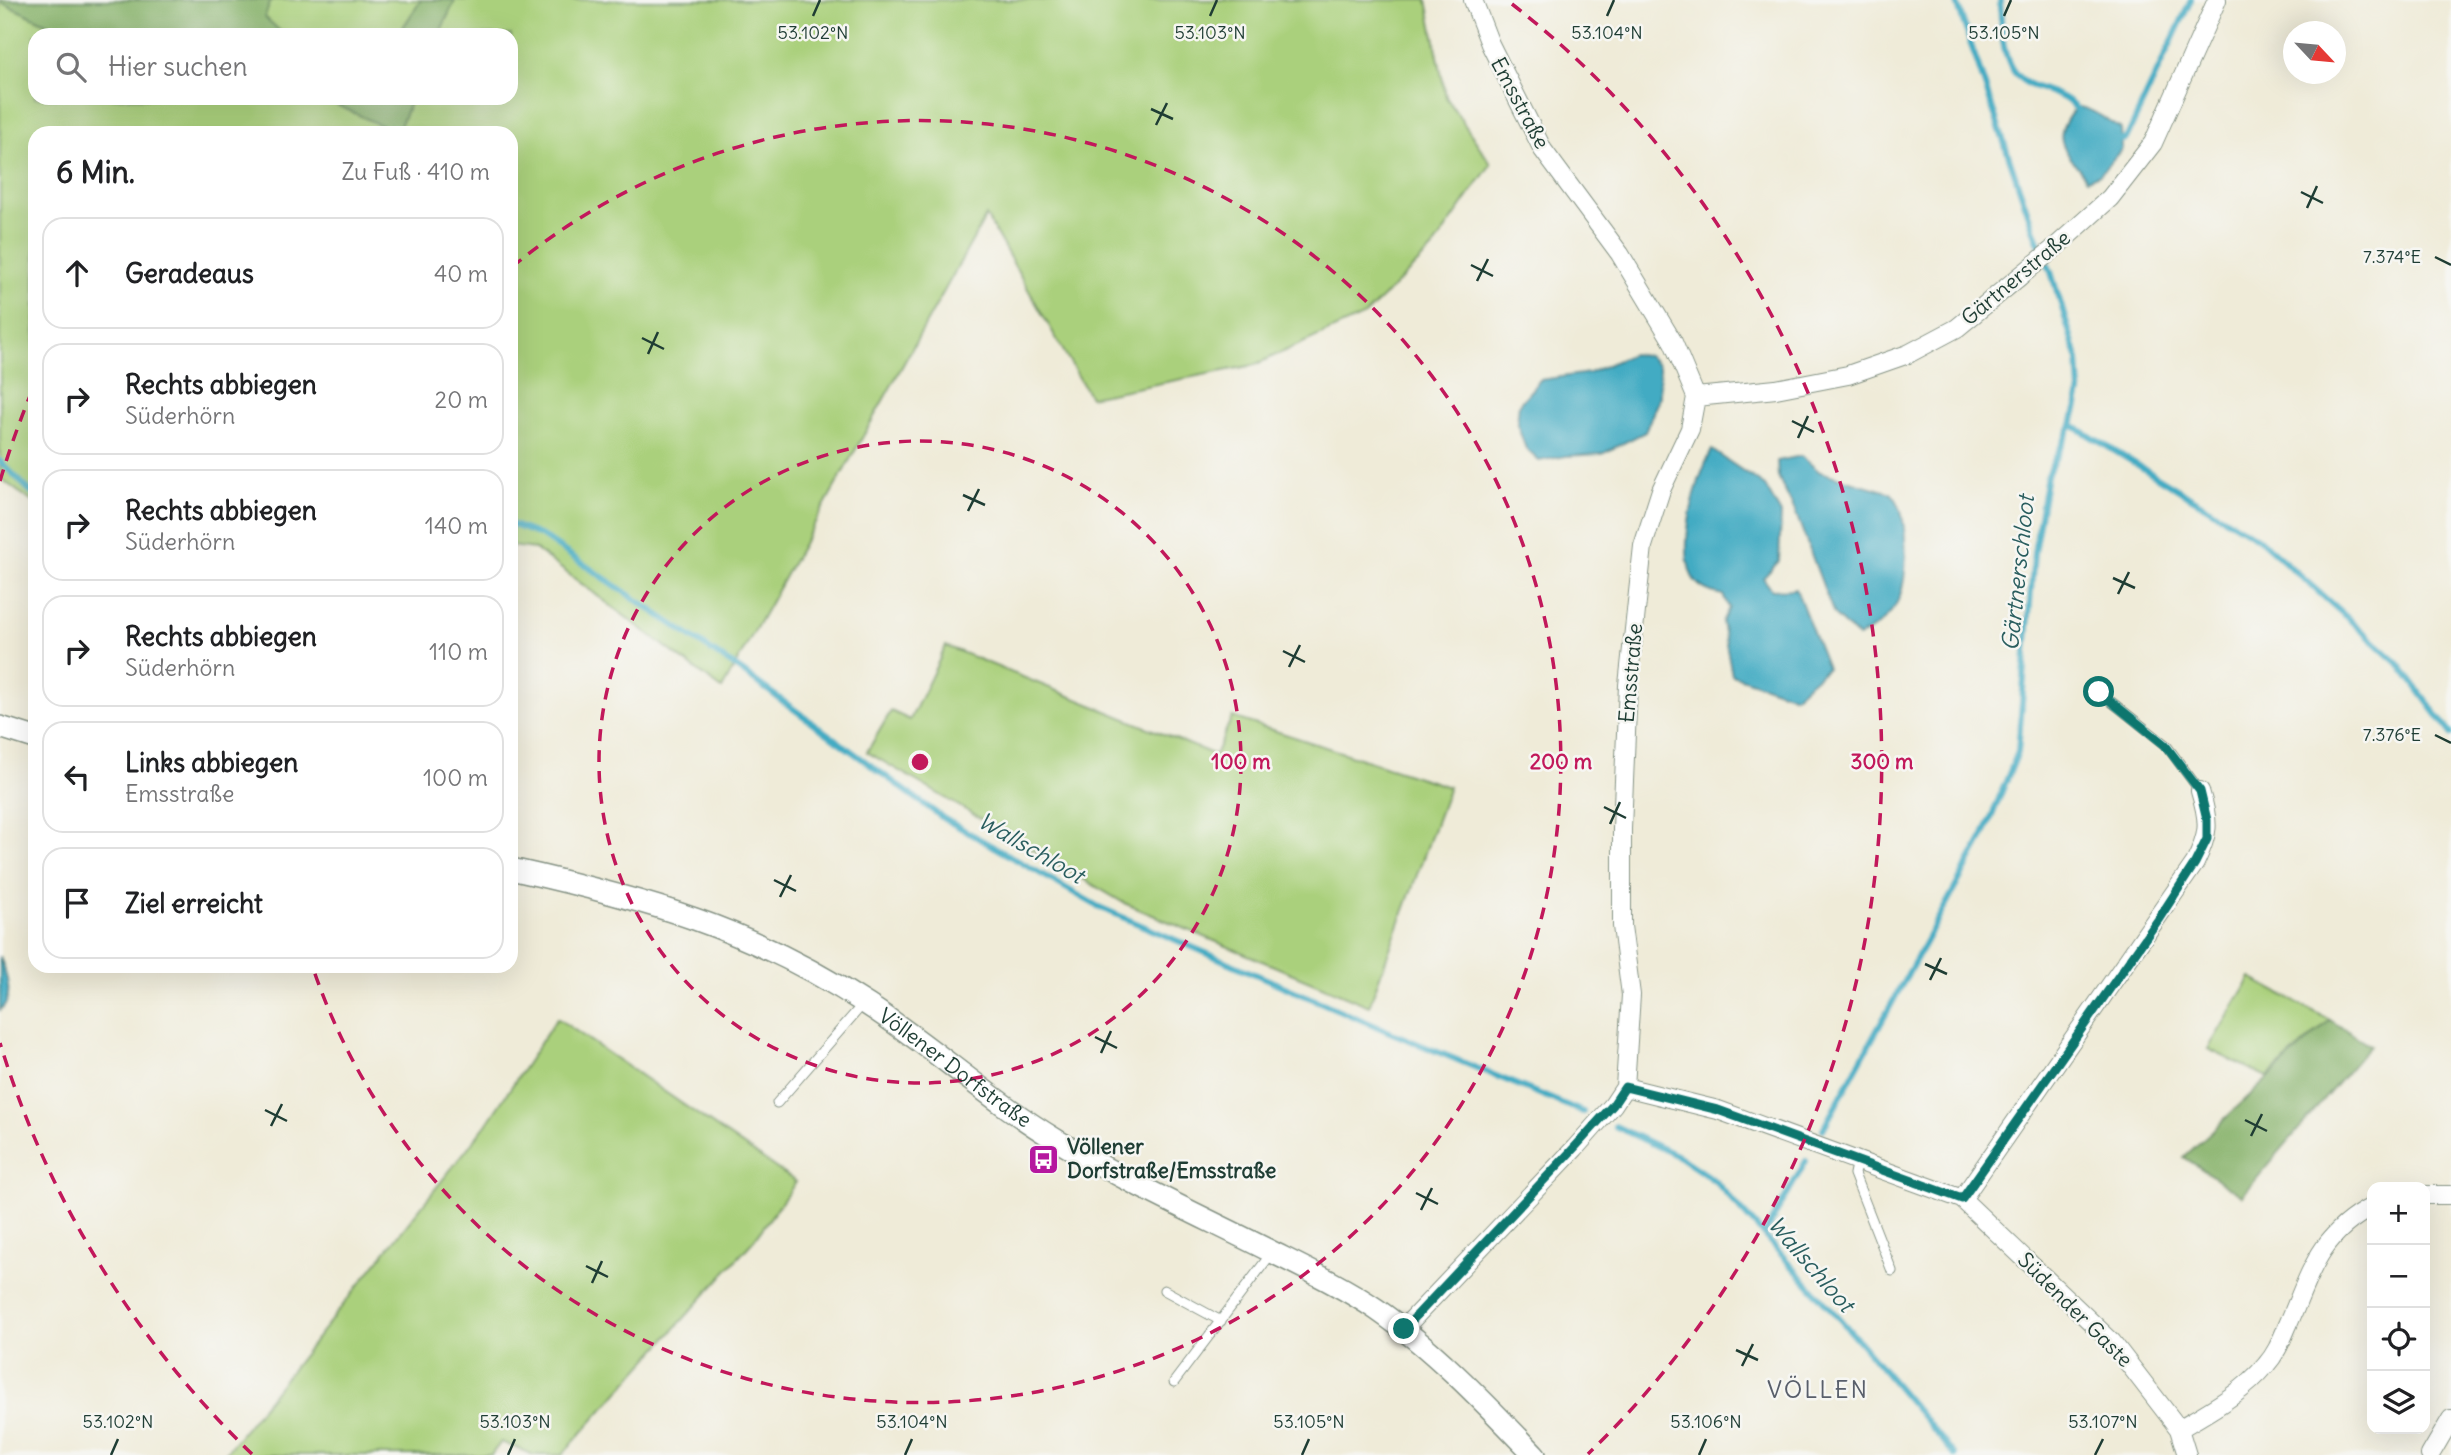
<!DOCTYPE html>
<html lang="de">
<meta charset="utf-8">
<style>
body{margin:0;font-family:Delius,sans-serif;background:#f2f2f2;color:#202124}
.controls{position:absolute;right:21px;bottom:21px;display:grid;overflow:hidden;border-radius:14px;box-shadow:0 7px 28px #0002}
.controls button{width:63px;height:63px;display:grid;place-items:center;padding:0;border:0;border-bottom:2px solid #e0e0e0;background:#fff;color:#202124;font:35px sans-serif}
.compass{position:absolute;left:2283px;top:21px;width:63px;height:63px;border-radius:50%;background:#fff;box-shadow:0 7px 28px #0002;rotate:116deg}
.stop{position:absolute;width:21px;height:21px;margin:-16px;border:5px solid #0f766e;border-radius:50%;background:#fff}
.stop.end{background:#0f766e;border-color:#fff;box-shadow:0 2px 7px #0008}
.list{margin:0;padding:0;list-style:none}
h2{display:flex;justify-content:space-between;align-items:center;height:91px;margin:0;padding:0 28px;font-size:30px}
h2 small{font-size:23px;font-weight:400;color:#757577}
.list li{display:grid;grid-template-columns:46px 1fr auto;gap:21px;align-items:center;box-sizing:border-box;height:112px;margin:0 14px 14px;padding:0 14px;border:2px solid #e0e0e0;border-radius:21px}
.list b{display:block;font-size:26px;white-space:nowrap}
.list p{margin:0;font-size:23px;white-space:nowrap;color:#757577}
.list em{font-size:23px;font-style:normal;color:#757577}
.icon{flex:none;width:38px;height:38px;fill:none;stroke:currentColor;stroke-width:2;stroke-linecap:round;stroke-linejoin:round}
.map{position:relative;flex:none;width:2451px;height:1455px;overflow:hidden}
.search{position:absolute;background:#fff;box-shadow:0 7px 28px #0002;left:28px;top:28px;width:490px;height:77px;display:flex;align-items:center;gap:18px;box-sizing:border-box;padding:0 24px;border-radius:21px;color:#757577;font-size:26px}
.panel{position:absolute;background:#fff;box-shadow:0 7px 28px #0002;left:28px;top:126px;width:490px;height:847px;border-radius:21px}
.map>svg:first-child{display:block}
.green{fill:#aad07b;stroke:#648658;stroke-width:2}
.forest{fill:#87b26b;stroke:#537850;stroke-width:2}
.water{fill:#43abc3;stroke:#31747c;stroke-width:2}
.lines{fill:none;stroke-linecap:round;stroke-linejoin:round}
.stream{stroke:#43abc3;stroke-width:6}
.service-casing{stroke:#879486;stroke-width:11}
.minor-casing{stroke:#879486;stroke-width:20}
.tertiary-casing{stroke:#879486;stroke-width:24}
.service{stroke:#fff;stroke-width:9}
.minor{stroke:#fff;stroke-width:18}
.tertiary{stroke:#fff;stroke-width:21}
.route{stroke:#0f766e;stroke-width:9}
.ticks{fill:none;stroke:#1f3d34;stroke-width:2.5}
.ring{fill:none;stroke:#c2185b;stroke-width:3.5;stroke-dasharray:12 9}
.labels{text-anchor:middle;stroke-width:5;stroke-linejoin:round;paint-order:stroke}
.street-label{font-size:21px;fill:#1f3d34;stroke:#f6f6f2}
.poi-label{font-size:21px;font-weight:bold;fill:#1f3d34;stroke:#f6f6f2;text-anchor:start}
.water-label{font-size:23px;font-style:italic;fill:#2a5e5f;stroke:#f6f6f2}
.quarter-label{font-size:24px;letter-spacing:2px;fill:#595f6b;stroke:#f6f6f2}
.ticks-label{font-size:18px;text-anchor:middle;fill:#1f3d34;stroke:#f6f6f2;stroke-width:5;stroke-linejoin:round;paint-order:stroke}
.centre{fill:#c2185b;stroke:#f6f6f2;stroke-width:3.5}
.ring-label{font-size:21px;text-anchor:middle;font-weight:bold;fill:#c2185b;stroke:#f6f6f2;stroke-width:5;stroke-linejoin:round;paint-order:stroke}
</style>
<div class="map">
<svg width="2451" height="1455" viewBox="0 0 2451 1455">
<rect width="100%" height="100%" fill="#f6f6f2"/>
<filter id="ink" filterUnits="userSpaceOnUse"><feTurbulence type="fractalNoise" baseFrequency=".0143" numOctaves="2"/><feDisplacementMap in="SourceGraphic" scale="14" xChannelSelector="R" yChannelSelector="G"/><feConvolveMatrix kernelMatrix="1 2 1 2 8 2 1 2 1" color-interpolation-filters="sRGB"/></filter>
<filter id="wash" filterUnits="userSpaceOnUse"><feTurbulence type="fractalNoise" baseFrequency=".00686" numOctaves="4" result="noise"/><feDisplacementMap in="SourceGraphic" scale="28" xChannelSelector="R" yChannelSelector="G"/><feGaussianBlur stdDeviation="1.57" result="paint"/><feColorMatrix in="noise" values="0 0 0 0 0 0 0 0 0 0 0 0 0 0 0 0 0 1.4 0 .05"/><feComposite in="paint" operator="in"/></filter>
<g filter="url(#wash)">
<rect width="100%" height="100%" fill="#efebd8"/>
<!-- green -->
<path class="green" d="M271,0H421L398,35H289L283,34L264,17Z
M455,0H1427L1446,97L1491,164L1432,249L1365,315L1254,365L1090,397L986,216L722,689L535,549L511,546V133H35V504L0,478V2L72,35H35V98H322L397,132L412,98H511V35H439Z
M946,646L1215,755L1232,717L1449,787L1369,1006L1124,903L867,752L891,711L910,720Z
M2251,978L2330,1020L2267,1077L2208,1049Z
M557,1018L796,1182L754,1240L562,1455H534L501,1442L491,1455H224L486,1125Z"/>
<!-- forest -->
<path class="forest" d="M0,0H271L265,17L283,34L289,35H134L105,26L92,35H72L0,2Z
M421,0H455L439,35H398Z
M322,98H412L397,133Z
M2330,1020L2370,1045L2242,1196L2184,1157Z"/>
<!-- water -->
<path class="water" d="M2076,107C2091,107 2108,121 2121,129L2122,149L2100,174L2087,179C2065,149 2048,141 2076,107Z
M1632,354L1649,356L1659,366L1660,396L1645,432L1602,454L1566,456L1539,461L1526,449L1517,424L1519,404L1540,380L1589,373Z
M1712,450L1765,486L1781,514L1779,561L1763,578L1772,590L1796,589L1827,668L1794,696L1732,675L1722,622L1729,608L1723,595C1711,593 1698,588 1692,576C1678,543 1696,480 1712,450Z
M1801,456L1820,472L1891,493C1903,505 1903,521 1905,538C1908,584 1903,616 1858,637L1834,615L1795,511L1778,477L1777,461Z
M0,956C5,973 16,996 0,1010Z"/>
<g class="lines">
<!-- stream -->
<path class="stream" d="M2000,0C2002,28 1999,72 2031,85C2049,93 2066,94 2079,112
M2117,141L2126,139L2191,0
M2072,425L2259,539L2399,664L2451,734
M0,461L35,496
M511,524L542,536L743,672L943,818L1099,907L1392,1033L1583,1112
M1615,1126L1678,1156L1715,1181L1846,1326L1955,1455
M1823,1129L1984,835L2018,752L2034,553L2047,475L2072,425L2080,393L2078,360L2051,272L2035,234L1956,0
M1764,1235L1806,1161"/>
</g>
</g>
<g filter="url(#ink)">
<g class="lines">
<defs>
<path id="service" d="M2099,692L2166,745L2200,791
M777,1103L863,1004
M1857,1160L1854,1174L1892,1271
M1164,1290L1221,1321
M1174,1382L1271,1254"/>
<path id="minor" d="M1696,397L1776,389L1848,375L1908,354L1957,328L2052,250L2110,198L2153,143L2217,0
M1625,1087L1718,1110L1962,1199L2195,863C2209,834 2210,823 2200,791
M2425,1195H2451
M1962,1199L2112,1342L2179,1429L2187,1455
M1403,1329L1575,1148L1613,1105L1625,1087L1631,995L1622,926V829L1628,685L1643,546L1661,490L1690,429L1696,397L1673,342L1620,254L1543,150L1490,44L1473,0
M2179,1429C2209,1411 2243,1393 2266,1365C2276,1354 2281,1341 2287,1327C2310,1275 2318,1235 2372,1207
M2430,1455L2451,1419"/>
<g id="tertiary">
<path d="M0,727L35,738"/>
<path id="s1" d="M511,869C645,899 751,928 868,1005C933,1047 991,1101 1058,1141C1128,1183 1203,1217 1276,1254C1310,1271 1345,1288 1376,1309C1435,1350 1486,1404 1535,1455"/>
</g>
</defs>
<!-- service casing -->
<use href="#service" class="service-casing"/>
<!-- minor casing -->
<use href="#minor" class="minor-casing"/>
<!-- tertiary casing -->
<use href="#tertiary" class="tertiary-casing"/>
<!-- service -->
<use href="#service" class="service"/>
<!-- minor -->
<use href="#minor" class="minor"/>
<!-- tertiary -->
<use href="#tertiary" class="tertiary"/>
</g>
</g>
<g class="lines" filter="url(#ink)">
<!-- route -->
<path class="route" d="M1404,1329L1575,1147L1613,1105L1625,1087L1718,1110L1962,1199L2158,920L2195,863L2207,839V820L2200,791L2165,745L2099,692"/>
</g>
<!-- ticks -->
<path class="ticks" d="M813,16L820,0M1210,16L1217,0M1607,16L1614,0M2004,16L2011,0M1151,109L1173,119M1156,125L1167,103M2301,192L2323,203M2307,208L2317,186M2435,257L2451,265M1471,265L1493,276M1477,281L1488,259M642,338L664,349M648,354L658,332M1792,421L1814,432M1798,438L1808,416M963,495L985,505M968,511L979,489M2113,578L2135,588M2118,594L2129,572M1283,651L1305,662M1289,667L1300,645M2435,735L2451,743M1604,807L1626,818M1610,824L1620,802M774,880L796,891M780,897L791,875M1925,964L1947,974M1930,980L1941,958M1095,1037L1117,1048M1101,1053L1111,1031M265,1110L287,1121M2245,1120L2267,1131M271,1126L282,1104M2251,1136L2262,1114M1416,1193L1438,1204M1421,1210L1432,1188M586,1266L608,1277M592,1283L602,1261M1736,1350L1758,1360M1742,1366L1753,1344M111,1455L118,1439M508,1455L515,1439M905,1455L912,1439M1302,1455L1309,1439M1699,1455L1706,1439M2095,1455L2103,1439"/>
<!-- distance rings -->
<g class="ring">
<circle cx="920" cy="762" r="321"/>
<path d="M512 267A641 641 0 1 1 314 971"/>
<path d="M252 1454A962 962 0 0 1 0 1043M0 481A962 962 0 0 1 34 386M1512 4A962 962 0 0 1 1588 1454"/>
</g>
<!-- icons -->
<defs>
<symbol id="bus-square" viewBox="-11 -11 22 22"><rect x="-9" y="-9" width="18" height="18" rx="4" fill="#b5179e" stroke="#f6f6f2"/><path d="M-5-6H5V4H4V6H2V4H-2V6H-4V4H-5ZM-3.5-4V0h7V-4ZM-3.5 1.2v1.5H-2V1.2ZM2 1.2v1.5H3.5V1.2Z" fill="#fff"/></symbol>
</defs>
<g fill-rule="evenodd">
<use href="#bus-square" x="1026" y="1142" width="35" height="35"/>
</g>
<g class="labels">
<!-- street labels -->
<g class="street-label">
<text transform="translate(1520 103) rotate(62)" y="7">Emsstraße</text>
<text transform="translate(2016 278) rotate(-40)" y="7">Gärtnerstraße</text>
<text transform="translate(1631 673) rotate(-85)" y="7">Emsstraße</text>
<text dy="7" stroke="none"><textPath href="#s1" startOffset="492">Völlener Dorfstraße</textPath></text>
<text transform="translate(2075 1310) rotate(45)" y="7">Südender Gaste</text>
</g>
<!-- poi labels -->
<g class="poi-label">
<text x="1067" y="1154">Völlener<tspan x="1067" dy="24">Dorfstraße/Emsstraße</tspan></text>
</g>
<!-- water labels -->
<g class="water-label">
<text transform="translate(2018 573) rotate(-84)" y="8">Gärtnerschloot</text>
<text transform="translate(1031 848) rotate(30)" y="8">Wallschloot</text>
<text transform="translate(1811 1264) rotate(49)" y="8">Wallschloot</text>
</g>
<!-- quarter labels -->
<g class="quarter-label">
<text x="1818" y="1398">VÖLLEN</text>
</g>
</g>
<g class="ticks-label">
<text x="813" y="39">53.102°N</text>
<text x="1210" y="39">53.103°N</text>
<text x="1607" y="39">53.104°N</text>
<text x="2004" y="39">53.105°N</text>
<text x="2392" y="263">7.374°E</text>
<text x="2392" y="741">7.376°E</text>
<text x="118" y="1428">53.102°N</text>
<text x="515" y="1428">53.103°N</text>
<text x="912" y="1428">53.104°N</text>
<text x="1309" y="1428">53.105°N</text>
<text x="1706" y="1428">53.106°N</text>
<text x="2103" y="1428">53.107°N</text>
</g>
<circle cx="920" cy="762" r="10" class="centre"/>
<g class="ring-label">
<text x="1241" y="769">100 m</text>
<text x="1561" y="769">200 m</text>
<text x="1882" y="769">300 m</text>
</g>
</svg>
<div class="controls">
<button>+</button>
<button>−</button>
<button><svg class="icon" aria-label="locate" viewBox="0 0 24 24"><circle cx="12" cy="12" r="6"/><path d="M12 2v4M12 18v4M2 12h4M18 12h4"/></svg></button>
<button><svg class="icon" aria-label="layers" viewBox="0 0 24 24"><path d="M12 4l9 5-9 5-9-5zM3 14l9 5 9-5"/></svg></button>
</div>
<svg class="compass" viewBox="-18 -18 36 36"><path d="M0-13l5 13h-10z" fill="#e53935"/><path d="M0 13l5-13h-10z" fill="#757577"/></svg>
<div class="stop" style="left:2099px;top:692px"></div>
<div class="stop end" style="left:1404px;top:1329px"></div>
<div class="search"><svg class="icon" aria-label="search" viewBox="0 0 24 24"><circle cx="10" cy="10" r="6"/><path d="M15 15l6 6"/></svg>Hier suchen</div>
<section class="panel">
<h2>6 Min.<small>Zu Fuß · 410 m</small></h2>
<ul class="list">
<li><svg class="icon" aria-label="ahead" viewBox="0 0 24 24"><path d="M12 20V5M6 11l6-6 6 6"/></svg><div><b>Geradeaus</b></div><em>40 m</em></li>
<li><svg class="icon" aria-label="right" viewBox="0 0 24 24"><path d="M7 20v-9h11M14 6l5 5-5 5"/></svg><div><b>Rechts abbiegen</b><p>Süderhörn</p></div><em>20 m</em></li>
<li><svg class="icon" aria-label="right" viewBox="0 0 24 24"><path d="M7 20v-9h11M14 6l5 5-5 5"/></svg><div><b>Rechts abbiegen</b><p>Süderhörn</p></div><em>140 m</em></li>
<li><svg class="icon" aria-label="right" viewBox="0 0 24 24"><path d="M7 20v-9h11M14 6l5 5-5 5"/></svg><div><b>Rechts abbiegen</b><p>Süderhörn</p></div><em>110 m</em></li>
<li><svg class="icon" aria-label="left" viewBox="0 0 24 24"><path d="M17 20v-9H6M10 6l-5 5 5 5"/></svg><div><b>Links abbiegen</b><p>Emsstraße</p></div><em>100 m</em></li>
<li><svg class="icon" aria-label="arrive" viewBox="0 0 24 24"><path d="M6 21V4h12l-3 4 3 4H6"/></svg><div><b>Ziel erreicht</b></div></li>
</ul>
</section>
</div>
